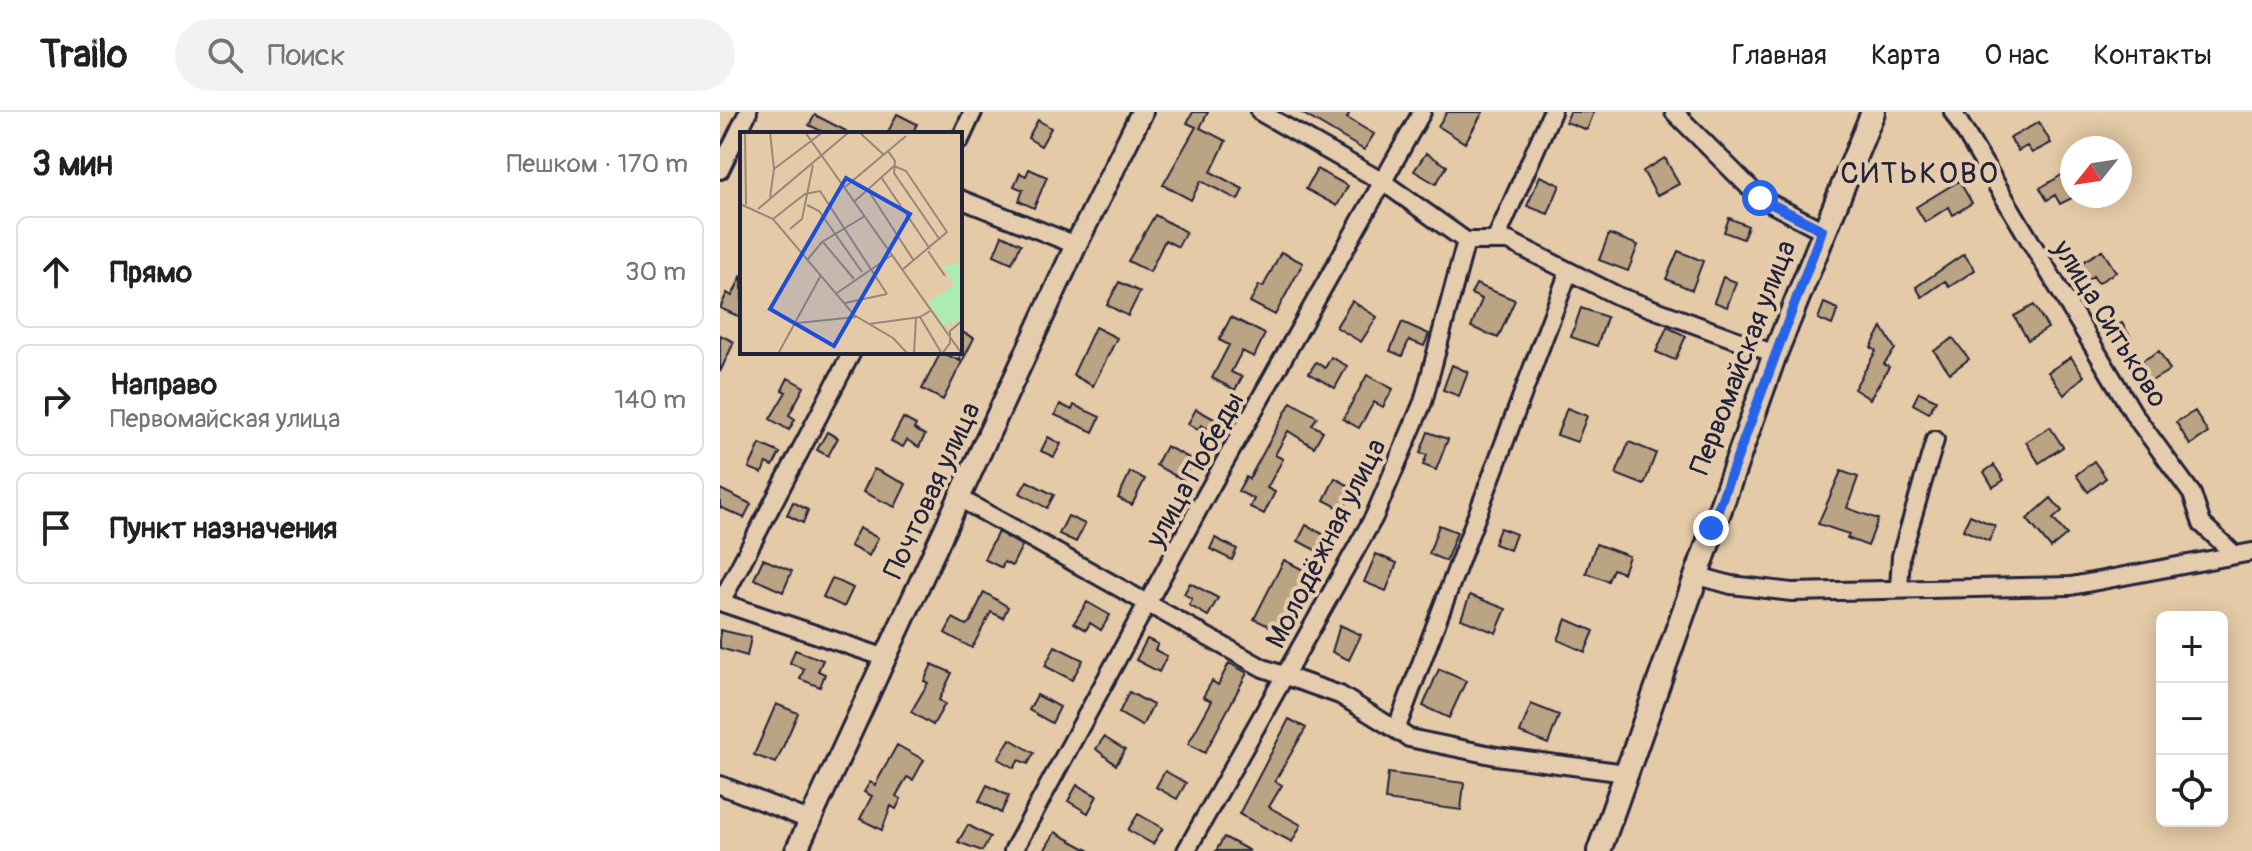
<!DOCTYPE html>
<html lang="ru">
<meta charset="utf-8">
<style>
body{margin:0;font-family:Pangolin,sans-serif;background:#f2f2f2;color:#202124}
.controls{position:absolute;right:24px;bottom:24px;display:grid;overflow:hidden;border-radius:12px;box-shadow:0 4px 20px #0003}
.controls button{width:72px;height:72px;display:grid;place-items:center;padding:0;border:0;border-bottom:2px solid #e0e0e0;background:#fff;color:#202124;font:40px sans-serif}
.compass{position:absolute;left:1340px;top:24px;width:72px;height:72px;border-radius:50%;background:#fff;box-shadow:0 4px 20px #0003;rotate:240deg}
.stop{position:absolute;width:24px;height:24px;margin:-18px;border:6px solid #2563eb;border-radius:50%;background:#fff}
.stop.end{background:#2563eb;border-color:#fff;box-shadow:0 2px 8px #0008}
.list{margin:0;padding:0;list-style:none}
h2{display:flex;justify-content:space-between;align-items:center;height:104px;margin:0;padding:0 32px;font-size:34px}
h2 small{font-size:26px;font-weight:400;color:#757577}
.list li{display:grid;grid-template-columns:52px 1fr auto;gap:24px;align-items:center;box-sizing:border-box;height:112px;margin:0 16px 16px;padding:0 16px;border:2px solid #e0e0e0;border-radius:12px}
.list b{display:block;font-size:30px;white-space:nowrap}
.list p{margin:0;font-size:26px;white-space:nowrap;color:#757577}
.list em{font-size:26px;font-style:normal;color:#757577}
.icon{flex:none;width:44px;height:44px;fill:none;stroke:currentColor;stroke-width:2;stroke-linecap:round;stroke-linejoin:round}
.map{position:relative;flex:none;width:1532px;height:739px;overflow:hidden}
header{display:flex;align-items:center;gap:48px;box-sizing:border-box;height:112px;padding:0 40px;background:#fff;border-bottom:2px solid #e0e0e0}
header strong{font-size:38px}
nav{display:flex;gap:44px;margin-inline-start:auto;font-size:28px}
.search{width:560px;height:72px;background:#f2f2f2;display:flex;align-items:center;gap:20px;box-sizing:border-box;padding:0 28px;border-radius:44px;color:#757577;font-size:30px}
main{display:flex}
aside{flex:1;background:#fff}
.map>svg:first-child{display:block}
.building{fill:#bba484;stroke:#22223b;stroke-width:2}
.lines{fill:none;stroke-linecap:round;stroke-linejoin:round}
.minor-casing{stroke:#22223b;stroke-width:22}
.tertiary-casing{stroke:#22223b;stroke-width:26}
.secondary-casing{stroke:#22223b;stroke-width:28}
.minor{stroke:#e5ccad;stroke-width:16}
.tertiary{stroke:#e5ccad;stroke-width:20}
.secondary{stroke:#e5ccad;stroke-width:22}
.route{stroke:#2563eb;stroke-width:10}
.labels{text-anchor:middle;stroke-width:8;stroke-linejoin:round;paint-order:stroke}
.street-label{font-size:28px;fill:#22223b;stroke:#e5ccad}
.neighbourhood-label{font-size:30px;letter-spacing:2px;fill:#22223b;stroke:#e5ccad}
.inset-road{fill:none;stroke:#96877b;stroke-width:2}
.view{fill:#1d4ed8;fill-opacity:0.15;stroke:#1d4ed8;stroke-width:4}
.inset-edge{fill:none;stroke:#22223b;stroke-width:4}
</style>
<header>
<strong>Trailo</strong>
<div class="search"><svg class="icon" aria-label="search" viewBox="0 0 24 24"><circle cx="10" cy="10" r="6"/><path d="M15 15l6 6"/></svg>Поиск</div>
<nav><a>Главная</a><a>Карта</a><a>О нас</a><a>Контакты</a></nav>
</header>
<main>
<aside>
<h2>3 мин<small>Пешком · 170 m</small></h2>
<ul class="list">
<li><svg class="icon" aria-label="ahead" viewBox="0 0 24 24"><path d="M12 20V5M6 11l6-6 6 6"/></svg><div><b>Прямо</b></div><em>30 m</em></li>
<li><svg class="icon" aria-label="right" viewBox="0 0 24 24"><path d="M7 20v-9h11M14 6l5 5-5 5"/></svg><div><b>Направо</b><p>Первомайская улица</p></div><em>140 m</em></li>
<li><svg class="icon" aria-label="arrive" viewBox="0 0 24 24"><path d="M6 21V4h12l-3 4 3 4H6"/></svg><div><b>Пункт назначения</b></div></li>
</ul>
</aside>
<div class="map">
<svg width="1532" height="739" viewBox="0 0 1532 739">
<rect width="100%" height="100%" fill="#e4caa6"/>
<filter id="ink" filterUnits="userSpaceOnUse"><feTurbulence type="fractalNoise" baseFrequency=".0125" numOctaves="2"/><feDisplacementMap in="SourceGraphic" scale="16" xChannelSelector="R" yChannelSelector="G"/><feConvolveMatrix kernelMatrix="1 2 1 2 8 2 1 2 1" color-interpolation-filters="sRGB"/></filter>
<g filter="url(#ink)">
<!-- building -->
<path class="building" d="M473,0H488L480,16L506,29L491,60L523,77L518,88L481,69L471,88L443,73L476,15L467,11Z
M580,0H630L627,6L654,22L644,38Z
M727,0H763L745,31L718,14Z
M850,0H874L867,18L846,10Z
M177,2L197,12L192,22H167Z
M95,3L126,19L124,22H107L89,13Z
M318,8L331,16L321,34L308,26Z
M1319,10L1331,31L1312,41L1307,34L1298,39L1290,26Z
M706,41L727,54L716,72L694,59Z
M945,46L959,72L937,84L923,59Z
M309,57L327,65L314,96L299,89L303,78L294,74L300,61L306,64Z
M597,57L628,74L617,94L586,77Z
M1352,57V86L1340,92L1335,83L1327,88L1320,76Z
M820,64L840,73L828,102L807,94Z
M1239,69L1252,91L1233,103L1229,95L1205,110L1196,95Z
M435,103L466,120L458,135L445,128L430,160L408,149Z
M1009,106L1028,114L1023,127L1004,120Z
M889,122L918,133L908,159L879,148Z
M282,123L301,132L292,151L274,143Z
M1382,138L1396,160L1378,171L1373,164L1368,168L1358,153Z
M958,139L983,149L972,178L946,167Z
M561,140L583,151L555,203L530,190L539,173L543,175Z
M1244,142L1255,158L1229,175L1225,169L1202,185L1196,175Z
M22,163V206L0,196L7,181L12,184Z
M1003,165L1016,170L1007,195L994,190Z
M399,170L420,180L408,204L387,193Z
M756,172L795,188L778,226L751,215L762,187L751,182Z
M632,189L657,205L641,230L616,215Z
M1104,191L1118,197L1112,213L1098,207Z
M1314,193L1328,216L1308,228L1294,204Z
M861,196L887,205L877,234L851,225Z
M511,205L545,222L534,245L522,239L511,260L522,265L515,278L492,266L509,233L499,228Z
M682,210L709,222L704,234L689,228L682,244L670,239Z
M1402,211L1411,226L1399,233L1391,218Z
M375,215L397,226L373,274L353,263Z
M947,215L966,224L955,248L936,240Z
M1162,215L1175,237L1164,252L1169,255L1150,287L1134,277L1156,239L1151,235Z
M240,219L254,226L223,288L202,277L221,240L240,249Z
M0,223L14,230L0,260Z
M1233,226L1249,247L1230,261L1214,239Z
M1439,239L1450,258L1426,272L1415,253Z
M611,245L627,254L615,276L589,261L596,250L605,256Z
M1351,245L1364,264L1344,283L1328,260Z
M732,253L748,260L739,284L723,278Z
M647,263L673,277L663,295L654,290L639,316L623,307Z
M68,266L84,275L69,303L75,307L69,318L50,307L66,280L62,278Z
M1199,280L1216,288L1209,301L1193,292Z
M571,290L597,305L592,313L603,319L594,335L568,319L555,343L563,347L547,376L555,380L544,402L530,395L534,387L518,379L526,365L529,367Z
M340,292L352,298L354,293L380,305L373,320L335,303Z
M847,296L867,304L857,330L837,323Z
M476,297L496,308L491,318L481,313L478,318L468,312Z
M1475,299L1488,321L1470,333L1456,310Z
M183,306L196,313L194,317L205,323L199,335L187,328L183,335L171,329Z
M1330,315L1343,335L1319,351L1306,330Z
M107,320L118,326L108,344L97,338Z
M708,320L728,327L716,358L703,353L707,343L700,341Z
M328,325L341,332L334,345L321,339Z
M909,330L936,341L924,373L896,362Z
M40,332L60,341L53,354L46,351L42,361L29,356Z
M446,334L473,348L463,368L436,353Z
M1374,349L1386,366L1368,380L1356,363Z
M1274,353L1284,368L1273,375L1264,360Z
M154,357L186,372L175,395L143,380Z
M1121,359L1138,365L1127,396L1158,407L1148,434L1127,426L1129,422L1098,412Z
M410,360L425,367L412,393L398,386Z
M615,366L635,377L623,398L604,388Z
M307,369L334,383L327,396L300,381Z
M0,377L31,392L24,406L0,395Z
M1331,386L1342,399L1333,407L1347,423L1331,436L1307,407Z
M73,390L88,398L83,411L67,403Z
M1250,403L1275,414L1269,429L1243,418Z
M348,404L365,412L356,430L339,422Z
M586,413L608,425L599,440L578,429Z
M719,413L737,420L726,449L709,442Z
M139,416L158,426L149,444L130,434Z
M780,416L796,422L790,438L774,432Z
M278,420L302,434L292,454L284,450L282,456L264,447Z
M495,426L517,437L512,448L490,437Z
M876,432L909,444L903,461L893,457L888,469L866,461Z
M656,442L677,451L666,479L644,470Z
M43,447L72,459L63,480L34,467Z
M564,448L593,463L581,485L577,483L564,510L557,507L553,516L534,507Z
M112,466L133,476L124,495L103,485Z
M470,471L498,486L488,504L469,493L472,487L464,482Z
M264,480L288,495L283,506L271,500L252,536L225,521L233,506L246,513L251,509Z
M750,483L786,497L776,521L741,507Z
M367,490L390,503L381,518L370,511L366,518L354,511Z
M846,507L874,519L865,540L838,528Z
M620,513L641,523L629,548L612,540Z
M0,518L31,525L27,544L0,536Z
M427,527L438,532L435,538L447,544L439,560L416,548Z
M335,534L363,548L352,568L325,554Z
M75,538L103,548L98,559L105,562L100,575L80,567L84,557L70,551Z
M509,551L527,561L485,641L468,632L492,589L483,585L492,569L498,573Z
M212,552L232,561L219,588L225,592L213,613L191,600L208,571L204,569Z
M719,557L746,569L729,606L703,594Z
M409,580L433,593L422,614L399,601Z
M317,583L340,595L332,611L309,598Z
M56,592L78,601L56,651L34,643Z
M811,592L839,603L828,632L800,621Z
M569,607L586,616L555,669L562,673L549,695L581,713L572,730L519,702Z
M384,625L405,638L396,653L376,637Z
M290,627L314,641L308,652L299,648L294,656L278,647Z
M177,633L204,648L193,668L187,665L176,684L181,687L176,697L171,694L162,718L140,707L152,684L144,680L150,670L155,673Z
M445,659L466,671L457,687L436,675Z
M668,661L744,671L741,698L665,688Z
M267,673L289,684L281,701L259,689Z
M357,673L377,684L368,701L348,689Z
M418,702L443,716L433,732L408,718Z
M248,713L270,725L262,739L238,730Z
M335,720L370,739H324Z
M504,725L530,739H496Z"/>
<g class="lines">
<defs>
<path id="minor" d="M540,0L663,70L746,129H789L898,184L1055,242
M954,0L1040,86L1102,118
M1233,0L1415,304L1472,382L1482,412L1514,442
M240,28L253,0
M0,58L28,0
M240,87L356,133
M776,127L832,0
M239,386L543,556L620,583L689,626L776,644L906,661
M975,463L1011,473L1072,480L1351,474L1532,440
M1179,476L1181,444L1215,328
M0,490L163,545
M1,490L132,240
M676,618L849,159
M0,673L89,708
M293,739L486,383L702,0
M466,739L654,405L703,290L746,129"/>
<path id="tertiary" d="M76,739L356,133L422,0"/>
<path id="secondary" d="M879,739L1055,242L1153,0"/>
</defs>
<!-- minor casing -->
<use href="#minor" class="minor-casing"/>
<!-- tertiary casing -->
<use href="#tertiary" class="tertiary-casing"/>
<!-- secondary casing -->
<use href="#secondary" class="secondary-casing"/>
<!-- minor -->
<use href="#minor" class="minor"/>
<!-- tertiary -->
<use href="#tertiary" class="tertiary"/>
<!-- secondary -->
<use href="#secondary" class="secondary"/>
</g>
</g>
<g class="lines" filter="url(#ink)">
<!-- route -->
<path class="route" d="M991,416L1102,118L1040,86"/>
</g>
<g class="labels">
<!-- street labels -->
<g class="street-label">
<text transform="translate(1391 211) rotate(58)" y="10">улица Ситьково</text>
<text transform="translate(1022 245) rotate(-69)" y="10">Первомайская улица</text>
<text transform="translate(474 357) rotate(-61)" y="10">улица Победы</text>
<text transform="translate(211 378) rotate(-65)" y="10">Почтовая улица</text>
<text transform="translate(605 431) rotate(-63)" y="10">Молодёжная улица</text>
</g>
<!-- neighbourhood labels -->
<g class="neighbourhood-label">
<text x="1200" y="71">СИТЬКОВО</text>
</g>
</g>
<!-- overview -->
<g transform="translate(20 20)">
<rect width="222" height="222" fill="#e4caa6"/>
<path d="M222,131V187L204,194L188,170L214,153L203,134Z" fill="#acebb2"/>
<path class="inset-road" d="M5,0L6,73M30,0L34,37M65,0L222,222M119,0L144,23M148,19L155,29L154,41L200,108M154,34L166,39L207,100L162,138M141,45L190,117M105,55L166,4M128,58L174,129M30,65L34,37L83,0M115,69L154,34M0,72L33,87L114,183L153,206L168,222M67,73L79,79L122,140M18,77L109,0M33,87L65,62L80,59L147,162M50,97L62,87L73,33M83,110L114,147M188,119L205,144M68,127L82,110L125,84M97,161L152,123M105,171L147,162M180,185L202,222L210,211V199L222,189M57,191L116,185M129,192L180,185L190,179M38,222L81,143M174,222L176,186"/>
<path class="view" d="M106,46L170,82L94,214L30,177Z"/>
<rect width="222" height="222" class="inset-edge"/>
</g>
</svg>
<div class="controls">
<button>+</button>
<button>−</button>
<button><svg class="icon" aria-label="locate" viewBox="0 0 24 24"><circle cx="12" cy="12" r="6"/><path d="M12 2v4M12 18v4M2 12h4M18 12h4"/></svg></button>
</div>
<svg class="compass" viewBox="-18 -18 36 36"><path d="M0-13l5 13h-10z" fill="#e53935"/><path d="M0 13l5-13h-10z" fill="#757577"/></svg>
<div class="stop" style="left:1040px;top:86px"></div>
<div class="stop end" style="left:991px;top:416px"></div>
</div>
</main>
